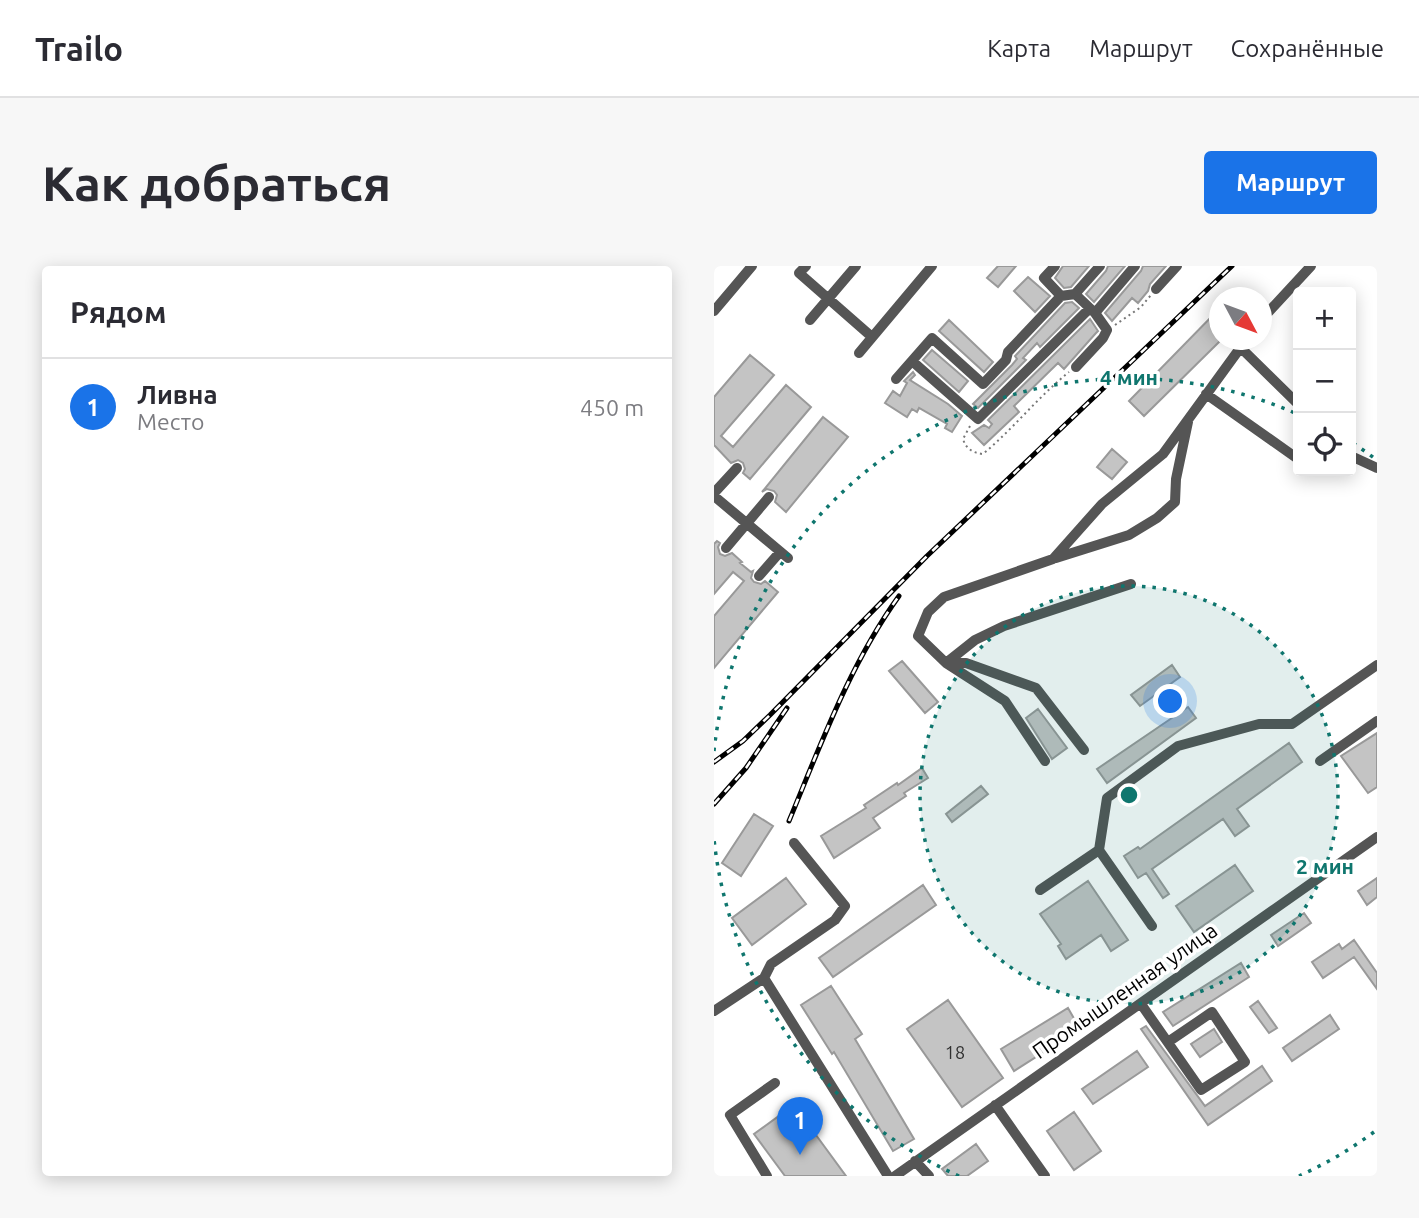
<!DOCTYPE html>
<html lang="ru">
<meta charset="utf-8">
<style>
body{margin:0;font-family:Ubuntu,sans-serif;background:#f7f7f7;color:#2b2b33}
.controls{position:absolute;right:21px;top:21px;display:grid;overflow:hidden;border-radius:7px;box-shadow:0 4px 18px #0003}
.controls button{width:63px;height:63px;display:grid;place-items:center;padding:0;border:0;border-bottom:2px solid #e1e1e2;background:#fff;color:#2b2b33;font:35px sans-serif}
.compass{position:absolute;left:495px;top:21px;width:63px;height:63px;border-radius:50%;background:#fff;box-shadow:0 4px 18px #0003;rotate:131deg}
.you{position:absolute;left:457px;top:436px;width:24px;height:24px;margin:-18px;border:5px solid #fff;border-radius:50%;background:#1a73e8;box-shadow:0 0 0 10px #1a73e833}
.badge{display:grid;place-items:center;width:46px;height:46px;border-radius:50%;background:#1a73e8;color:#fff;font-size:23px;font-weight:700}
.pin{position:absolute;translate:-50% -58px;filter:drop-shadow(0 2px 4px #0008)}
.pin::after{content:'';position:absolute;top:37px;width:24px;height:21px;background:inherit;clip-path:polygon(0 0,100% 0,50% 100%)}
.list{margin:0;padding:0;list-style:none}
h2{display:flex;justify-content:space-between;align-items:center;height:91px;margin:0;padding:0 28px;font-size:30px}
h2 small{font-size:23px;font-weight:400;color:#7c7c81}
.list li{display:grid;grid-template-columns:46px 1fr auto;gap:21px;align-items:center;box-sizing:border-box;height:98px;padding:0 28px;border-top:2px solid #e1e1e2}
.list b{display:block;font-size:26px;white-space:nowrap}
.list p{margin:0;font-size:23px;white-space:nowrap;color:#7c7c81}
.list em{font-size:23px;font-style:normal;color:#7c7c81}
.icon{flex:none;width:38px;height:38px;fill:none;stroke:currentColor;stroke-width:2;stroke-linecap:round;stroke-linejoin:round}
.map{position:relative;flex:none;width:663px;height:910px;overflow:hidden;border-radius:7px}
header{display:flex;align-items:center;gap:42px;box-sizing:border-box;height:98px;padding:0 35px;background:#fff;border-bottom:2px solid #e1e1e2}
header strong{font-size:33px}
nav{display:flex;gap:38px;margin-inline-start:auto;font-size:24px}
.intro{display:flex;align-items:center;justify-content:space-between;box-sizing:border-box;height:168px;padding:0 42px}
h1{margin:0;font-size:49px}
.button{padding:18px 32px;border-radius:7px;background:#1a73e8;color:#fff;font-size:24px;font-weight:700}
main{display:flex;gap:42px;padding:0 42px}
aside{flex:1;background:#fff;border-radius:7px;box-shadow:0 4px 18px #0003}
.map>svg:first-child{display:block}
.building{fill:#c4c4c4;stroke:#999;stroke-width:2}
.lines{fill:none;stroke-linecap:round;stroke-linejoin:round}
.path{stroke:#777;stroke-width:2;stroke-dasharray:2 3.5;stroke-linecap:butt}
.minor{stroke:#555;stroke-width:10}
.rail-casing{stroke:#000;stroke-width:5}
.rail{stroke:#fff;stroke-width:2.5;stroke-dasharray:8;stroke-linecap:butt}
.ring{fill:none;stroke:#0f766e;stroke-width:3.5;stroke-dasharray:3.5 7}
.labels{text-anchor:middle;stroke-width:7;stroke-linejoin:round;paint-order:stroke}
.number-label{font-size:18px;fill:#313131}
.street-label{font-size:21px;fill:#000;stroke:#fff}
.centre{fill:#0f766e;stroke:#fff;stroke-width:3.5}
.ring-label{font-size:21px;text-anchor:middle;font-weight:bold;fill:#0f766e;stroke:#fff;stroke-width:7;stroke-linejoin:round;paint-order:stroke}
</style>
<header>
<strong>Trailo</strong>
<nav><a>Карта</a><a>Маршрут</a><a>Сохранённые</a></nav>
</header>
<div class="intro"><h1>Как добраться</h1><a class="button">Маршрут</a></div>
<main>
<aside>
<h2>Рядом<small></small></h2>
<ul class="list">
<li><span class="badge">1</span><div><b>Ливна</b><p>Место</p></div><em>450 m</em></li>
</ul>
</aside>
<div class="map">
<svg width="663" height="910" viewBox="0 0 663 910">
<rect width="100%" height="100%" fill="#fff"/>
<!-- building -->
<path class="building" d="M284,0H302L284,21L273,12Z
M349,0H375L357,21L350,22L341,12Z
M394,0H411L380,36L372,28L392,5Z
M429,0H452L436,18L434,25L424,37L418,32L398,55L391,47L427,5Z
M314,11L336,30L321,46L300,25Z
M358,36L365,42L326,81L323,77L309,92L312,94L264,142L259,138L298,99L303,93L301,90L351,37Z
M506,42V75L430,150L415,135Z
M376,53L384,65L382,67L350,103L344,97L300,140L305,146L270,179L258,167L270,159L275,162L278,158L274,154Z
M235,54L279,96L270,106L225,65Z
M218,84L254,115L245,126L209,94Z
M36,89L60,109L7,170L19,181L72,119L97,141L36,213L29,207L31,203L29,197L24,194L17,197L0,179V131Z
M199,106L201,109L196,114L234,138L248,150L238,166L231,162L233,158L205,142L203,146L198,143L193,151L171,137L179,125L186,130L193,117L190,115Z
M109,151L134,171L72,246L61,236L63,229L60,225L53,223L48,226Z
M398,183L413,196L398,213L383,201Z
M3,275L6,277L4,281L6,288L11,290L18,287L28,296L26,297L37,306L39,305L37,312L40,316L47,318L51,315L64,326L0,402V350L30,315L19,306L0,328V278Z
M188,395L224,436L211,447L175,405Z
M458,399L466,411L426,440L417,429Z
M474,441L482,452L393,517L383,503Z
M324,443L353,482L338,493L312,452Z
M663,467V521L654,527L627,490Z
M575,477L588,496L523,543L535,560L521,570L509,553L438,603L455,628L449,632L432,607L424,612L410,590L424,581L426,583Z
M208,502L214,512L190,527L192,530L159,552L166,562L120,592L107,570L152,542L150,539L183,517L184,519Z
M267,520L274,528L238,556L232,548Z
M40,548L59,560L27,610L8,597Z
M521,599L539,625L480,666L462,640Z
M72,612L92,638L38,679L18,652Z
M663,612V631L653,639L644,625Z
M374,615L414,674L397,685L387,669L352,693L344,680L347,678L326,648Z
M209,619L222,639L119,711L105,692Z
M590,647L597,657L564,680L557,669Z
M640,674L663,707V723L640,691L609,712L598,696L625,678L628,683Z
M527,697L535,711L459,760L449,746Z
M117,720L148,768L141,773L200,873L179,885L120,786L118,788L87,739Z
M234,734L289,812L248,841L193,763Z
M544,735L563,762L555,767L536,741Z
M354,742L366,763L300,805L287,783Z
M616,749L625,763L578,795L569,782Z
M432,760L491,840L548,800L558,815L494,859L427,763Z
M500,763L508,776L486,791L477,778Z
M423,785L434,801L379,838L368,823Z
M80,839L132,910H71L40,868Z
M360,846L387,885L360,904L333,865Z
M262,878L274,895L253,910H234L228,903Z"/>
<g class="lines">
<!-- path -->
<path class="path" d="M401,59L427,41L437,29
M256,160L249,173C252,183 259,187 269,188C300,162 324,131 355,106"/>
<!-- minor -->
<path class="minor" d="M92,0L85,7L158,71
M341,0L330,12L347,30L361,28L381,47L393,64L389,72L362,101
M442,23L463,0
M361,28L386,0
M0,45L38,0
M381,47L421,0
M548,53L597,0
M96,54L142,0
M526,81L584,138
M145,87L218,0
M198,95L264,153L375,43
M182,113L218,72L269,118L292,94L294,86L347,30
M492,128L584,193
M637,190L663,202
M0,227L23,202
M0,230L74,292
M12,282L55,231
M342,292L415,269L443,252L461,236L462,213L474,156
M45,310L66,286
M232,397L261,374L290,360L417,318
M232,397H252L322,422L370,484
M331,495L291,435L232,397L204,370L214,346L230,331L339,293L388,238L449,188L532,74
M606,495L663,455
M326,624L385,584
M438,660L385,584L393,532L464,480L545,458H578L663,399
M50,712L57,698L121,654L131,640L80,577
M427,738L487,824L531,796L498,746L454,776
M0,745L50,712L174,910
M281,839L331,910
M201,895L215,910
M53,910L16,849L61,817
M181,910L663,571"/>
<defs>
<path id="rail" d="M0,496L29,475L56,449L213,290L518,0
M0,538L32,502L73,442
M75,555C107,478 136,398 185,330"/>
</defs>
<!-- rail casing -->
<use href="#rail" class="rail-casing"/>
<!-- rail -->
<use href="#rail" class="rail"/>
</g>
<!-- distance rings -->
<circle cx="415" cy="529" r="209" fill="#0f766e" fill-opacity=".12"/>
<g class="ring">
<circle cx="415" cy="529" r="209"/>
<path d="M660 866A417 417 0 0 1 585 910M245 910A417 417 0 0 1 0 573M0 485A417 417 0 0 1 581 147M639 177A417 417 0 0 1 660 192"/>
</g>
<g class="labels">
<!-- number labels -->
<g class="number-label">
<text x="241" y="793">18</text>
</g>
<!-- street labels -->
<g class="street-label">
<text transform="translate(411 725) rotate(-35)" y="7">Промышленная улица</text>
</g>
</g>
<circle cx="415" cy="529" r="10" class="centre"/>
<g class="ring-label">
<text x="415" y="119">4 мин</text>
<text x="611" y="608">2 мин</text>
</g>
</svg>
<div class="controls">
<button>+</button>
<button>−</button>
<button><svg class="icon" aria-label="locate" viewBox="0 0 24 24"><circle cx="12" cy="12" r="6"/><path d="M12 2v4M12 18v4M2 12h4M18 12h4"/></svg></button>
</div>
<svg class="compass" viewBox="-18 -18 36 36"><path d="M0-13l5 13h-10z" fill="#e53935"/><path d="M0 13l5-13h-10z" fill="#7c7c81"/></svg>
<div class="you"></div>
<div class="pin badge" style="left:86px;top:889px">1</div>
</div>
</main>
